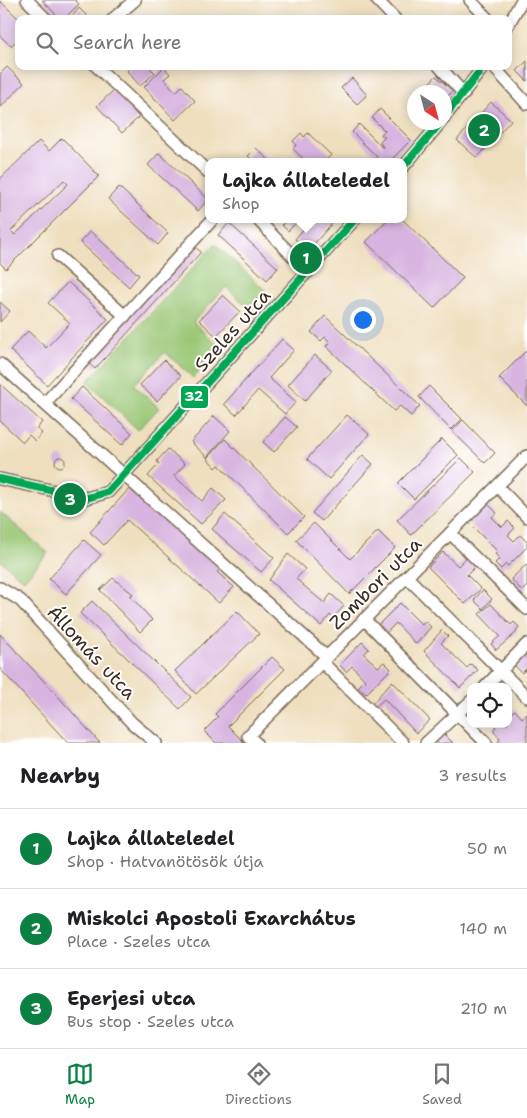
<!DOCTYPE html>
<meta charset="utf-8">
<style>
body{margin:0;font-family:"Shantell Sans",sans-serif;background:#f6f6f6;color:#202124}
.controls{position:absolute;right:15px;bottom:15px;display:grid;overflow:hidden;border-radius:10px;box-shadow:0 2px 12px #0003}
.controls button{width:45px;height:45px;display:grid;place-items:center;padding:0;border:0;border-bottom:1px solid #e0e0e0;background:#fff;color:#202124;font:25px sans-serif}
.compass{position:absolute;left:407px;top:85px;width:45px;height:45px;border-radius:50%;background:#fff;box-shadow:0 2px 12px #0003;rotate:144deg}
.you{position:absolute;left:362px;top:319px;width:18px;height:18px;margin:-12px;border:4px solid #fff;border-radius:50%;background:#1a73e8;box-shadow:0 0 0 8px #1a73e833}
.badge{display:grid;place-items:center;width:32px;height:32px;border-radius:50%;background:#0b8043;color:#fff;font-size:16px;font-weight:700}
.pin{position:absolute;translate:-50% -50%;border:2px solid #fff;box-shadow:0 1px 5px #0006}
.popup{position:absolute;left:205px;top:158px;width:202px;height:65px;box-sizing:border-box;display:grid;place-content:center;border-radius:10px;background:#fff;filter:drop-shadow(0 1px 4px #0005);font-size:16px;white-space:nowrap;color:#757577}
.popup b{font-size:19px;color:#202124}
.popup::after{content:'';position:absolute;left:50%;top:100%;margin-left:-10px;border:10px solid transparent;border-top-color:#fff}
.list{margin:0;padding:0;list-style:none}
h2{display:flex;justify-content:space-between;align-items:center;height:65px;margin:0;padding:0 20px;font-size:21px}
h2 small{font-size:16px;font-weight:400;color:#757577}
.list li{display:grid;grid-template-columns:32px 1fr auto;gap:15px;align-items:center;box-sizing:border-box;height:80px;padding:0 20px;border-top:1px solid #e0e0e0}
.list b{display:block;font-size:19px;white-space:nowrap}
.list p{margin:0;font-size:16px;white-space:nowrap;color:#757577}
.list em{font-size:16px;font-style:normal;color:#757577}
.icon{flex:none;width:28px;height:28px;fill:none;stroke:currentColor;stroke-width:2;stroke-linecap:round;stroke-linejoin:round}
.map{position:relative;flex:none;width:527px;height:743px;overflow:hidden}
.search{position:absolute;background:#fff;box-shadow:0 2px 12px #0003;left:15px;right:15px;top:15px;height:55px;display:flex;align-items:center;gap:12px;box-sizing:border-box;padding:0 18px;border-radius:10px;color:#757577;font-size:19px}
.sheet{height:305px;background:#fff}
nav{display:flex;justify-content:space-around;align-items:center;box-sizing:border-box;height:70px;border-top:1px solid #e0e0e0;background:#fff;font-size:14px;color:#757577}
nav a{display:grid;justify-items:center;gap:2px}
nav .on{color:#0b8043}
.map>svg:first-child{display:block}
.green{fill:#9ac674;stroke:#6a7849}
.building{fill:#d8b4e0;fill-rule:evenodd}
.lines{fill:none;stroke-linecap:round;stroke-linejoin:round}
.minor-casing{stroke:#7a6956;stroke-width:14}
.minor{stroke:#fff;stroke-width:11}
.bus-1-casing{stroke:#fff;stroke-width:11}
.bus-1{stroke:#00a651;stroke-width:8}
.labels{text-anchor:middle;stroke-width:4;stroke-linejoin:round;paint-order:stroke}
.street-label{font-size:19px;fill:#3b2a1e;stroke:#fff}
.line-badge{stroke:#fff;stroke-width:2}
.badge-label{font-size:14px;text-anchor:middle;font-weight:bold;fill:#fff}
</style>
<div class="map">
<svg width="527" height="743" viewBox="0 0 527 743">
<rect width="100%" height="100%" fill="#fff"/>
<filter id="ink" filterUnits="userSpaceOnUse"><feTurbulence type="fractalNoise" baseFrequency=".02" numOctaves="2"/><feDisplacementMap in="SourceGraphic" scale="10" xChannelSelector="R" yChannelSelector="G"/><feConvolveMatrix kernelMatrix="1 2 1 2 8 2 1 2 1" color-interpolation-filters="sRGB"/></filter>
<filter id="wash" filterUnits="userSpaceOnUse"><feTurbulence type="fractalNoise" baseFrequency=".0096" numOctaves="4" result="noise"/><feDisplacementMap in="SourceGraphic" scale="20" xChannelSelector="R" yChannelSelector="G"/><feGaussianBlur stdDeviation="1.12" result="paint"/><feColorMatrix in="noise" values="0 0 0 0 0 0 0 0 0 0 0 0 0 0 0 0 0 1.4 0 .05"/><feComposite in="paint" operator="in"/></filter>
<g filter="url(#wash)">
<rect width="100%" height="100%" fill="#efdfbf"/>
<!-- green -->
<path class="green" d="M215,244L266,291L250,309L226,287L193,322L221,348L193,378L165,352L134,385L159,408L138,430L87,382Z
M0,512L48,553L24,580L0,560Z"/>
<g id="blocks">
<!-- building -->
<path class="building" d="M42,0H75L79,4L64,19H60Z
M0,1L19,19V38L11,46L0,36Z
M79,8L90,19H70Z
M527,61V81L517,71Z
M132,66H149L155,73L140,86L127,71Z
M7,67L24,83L0,108V74Z
M164,67L170,74L164,79L176,92L182,86L195,101L175,120L144,87Z
M436,76L453,91L444,100V92H421Z
M352,78L367,95L357,104L341,88Z
M114,90L139,117L122,133L97,106Z
M491,102L511,120L477,158L457,140Z
M380,109L411,140L389,162H373L377,157L352,132L359,124L384,149L380,142L385,137L381,134L385,131L372,118Z
M301,133L304,137L308,133L331,155L325,162H307L293,149L296,145L293,141Z
M62,138L99,176L6,269L0,263V179L39,141L49,151ZM64,180L68,184L15,235L11,231Z
M256,148L271,162H254L248,156Z
M159,153L208,199L198,211L148,165Z
M119,187L168,233L158,245L108,199Z
M288,219H300L288,231L282,225Z
M312,219L334,221L308,251L295,239Z
M388,219H402L463,278L434,308L366,242Z
M229,223L278,268L267,280L218,235Z
M90,231L139,275L129,287L80,242Z
M193,245L201,252L95,369L87,362Z
M68,282L108,319L47,385L10,350L28,331L46,348L70,323L48,303Z
M223,295L240,311L216,336L199,320Z
M0,302L10,311L0,322Z
M325,316L420,406L411,416L400,406L394,411L326,346L330,342L325,337L321,341L311,332Z
M282,339L294,350L269,378L296,402L285,414L258,390L236,415L224,404Z
M527,350V406L499,378Z
M315,355L332,370L305,401L288,385Z
M164,360L181,376L157,401L140,385Z
M0,384L42,422L37,429L42,433L35,441L29,435L23,442L0,421Z
M429,386L462,419L451,430L419,397Z
M82,387L132,433L122,445L71,399Z
M347,415L369,434L329,479L307,459Z
M214,416L230,431L207,457L191,442Z
M285,417L297,427L274,452L263,442Z
M463,420L495,453L485,463L452,431Z
M225,439L304,517L288,533L219,465L216,468L207,458Z
M442,439L458,455L414,499L398,483Z
M168,449L185,464L174,476L202,501L213,488L226,500L201,524L148,476L159,464L157,461Z
M363,455L373,464L322,521L312,513Z
M55 462a5 5 0 1 1 10 0a5 5 0 1 1-10 0Z
M461,458L475,472L411,535L397,520Z
M130,488L220,569L217,572L234,587L219,603L127,520L104,545L90,532Z
M487,503L497,513L492,517L502,527L508,521L515,528L508,535L514,541L520,535L527,542V547L508,566L506,564L501,569L495,563L500,559L495,554L498,552L468,522Z
M225,514L274,558L261,572L212,529Z
M314,523L350,559L378,531L395,548L349,594L296,540Z
M84,540L101,555L66,594L49,579Z
M443,552L458,566L467,557L476,566L467,575L481,589L465,604L428,567Z
M288,554L305,569L296,579L324,603L331,594L344,606L333,618L330,615L321,626L269,580Z
M527,564V586L522,591L511,579Z
M113,578L133,594L130,596L152,620L140,632L100,590Z
M483,590L492,599L483,609L474,600Z
M92,601L191,697L180,709L80,613Z
M400,603L422,625L425,621L431,627L416,644L396,623L386,633L378,625Z
M491,604L511,625L514,622L519,627L516,630L517,632L496,650L491,644L500,636L479,614Z
M237,611L259,634L196,694L175,671Z
M442,630L448,636L441,643L467,668L471,664L478,670L460,688L424,651Z
M0,634L55,693L100,743H68L0,669Z
M362,642L369,649L364,654L378,667L384,662L391,669L366,694L358,687L365,680L352,666L346,672L340,665Z
M524,650L527,654V668L522,673L511,662Z
M272,657L285,669L228,726L245,743H216L204,731L218,717L215,714Z
M392,681L430,720L416,733L384,699L374,708L371,705Z
M508,710L511,713L515,710L522,718L527,714V743H498L500,738L493,730L496,727L493,724H508Z
M441,731L453,743H429Z"/>
</g>
</g>
<g filter="url(#ink)">
<use href="#blocks" fill-opacity="0" stroke="#7a6956" stroke-width="1"/>
<g class="lines">
<defs>
<path id="minor" d="M27,0L46,19
M377,0L395,19
M470,0L488,19
M113,19L135,0
M508,25L522,0
M96,66L208,172
M439,66L464,94
M493,66L527,104
M444,118L484,66
M404,166L441,122
M257,219L308,272
M58,256L125,316
M0,364L327,657
M45,403L213,219
M0,479L87,498L108,492L355,219
M497,486L527,517
M450,533L527,609
M407,577L527,697
M0,588L20,600L132,723L156,743
M364,619L486,743
M322,662L403,743
M485,687L527,644
M256,743L248,736L527,456
M426,743L471,701"/>
</defs>
<!-- minor casing -->
<use href="#minor" class="minor-casing"/>
<!-- minor -->
<use href="#minor" class="minor"/>
<defs>
<path id="bus-1" d="M444,117L484,66
M404,166L441,122
M0,479L87,498L108,492L355,219"/>
</defs>
<!-- bus-1 casing -->
<use href="#bus-1" class="bus-1-casing"/>
<!-- bus-1 -->
<use href="#bus-1" class="bus-1"/>
</g>
</g>
<g class="labels">
<!-- street labels -->
<g class="street-label">
<text transform="translate(232 330) rotate(-48)" y="7">Szeles utca</text>
<text transform="translate(375 583) rotate(-45)" y="7">Zombori utca</text>
<text transform="translate(92 652) rotate(47)" y="7">Állomás utca</text>
</g>
</g>
<rect class="line-badge" x="180" y="385" width="29" height="24" rx="5" fill="#00a651"/>
<g class="badge-label">
<text x="194" y="401">32</text>
</g>
</svg>
<div class="controls">
<button><svg class="icon" aria-label="locate" viewBox="0 0 24 24"><circle cx="12" cy="12" r="6"/><path d="M12 2v4M12 18v4M2 12h4M18 12h4"/></svg></button>
</div>
<svg class="compass" viewBox="-18 -18 36 36"><path d="M0-13l5 13h-10z" fill="#e53935"/><path d="M0 13l5-13h-10z" fill="#757577"/></svg>
<div class="you"></div>
<div class="pin badge" style="left:306px;top:258px">1</div>
<div class="popup"><b>Lajka állateledel</b>Shop</div>
<div class="pin badge" style="left:484px;top:130px">2</div>
<div class="pin badge" style="left:70px;top:499px">3</div>
<div class="search"><svg class="icon" aria-label="search" viewBox="0 0 24 24"><circle cx="10" cy="10" r="6"/><path d="M15 15l6 6"/></svg>Search here</div>
</div>
<section class="sheet">
<h2>Nearby<small>3 results</small></h2>
<ul class="list">
<li><span class="badge">1</span><div><b>Lajka állateledel</b><p>Shop · Hatvanötösök útja</p></div><em>50 m</em></li>
<li><span class="badge">2</span><div><b>Miskolci Apostoli Exarchátus</b><p>Place · Szeles utca</p></div><em>140 m</em></li>
<li><span class="badge">3</span><div><b>Eperjesi utca</b><p>Bus stop · Szeles utca</p></div><em>210 m</em></li>
</ul>
</section>
<nav>
<a class="on"><svg class="icon" aria-label="map" viewBox="0 0 24 24"><path d="M3 6l6-2 6 2 6-2v14l-6 2-6-2-6 2zM9 4v14M15 6v14"/></svg>Map</a>
<a><svg class="icon" aria-label="directions" viewBox="0 0 24 24"><path d="M12 3l9 9-9 9-9-9zM9 14v-3h6M13 9l2 2-2 2"/></svg>Directions</a>
<a><svg class="icon" aria-label="saved" viewBox="0 0 24 24"><path d="M7 4h10v16l-5-4-5 4z"/></svg>Saved</a>
</nav>
